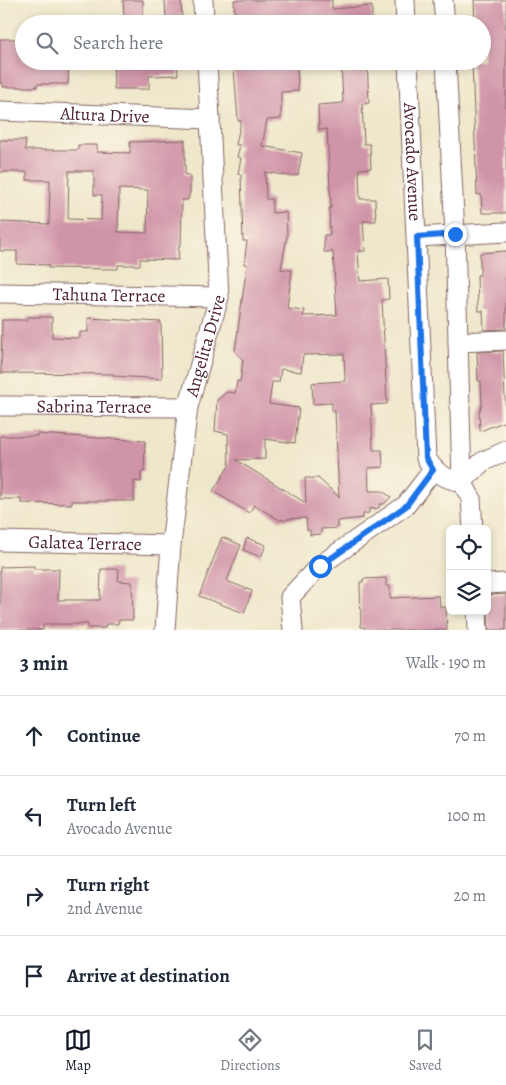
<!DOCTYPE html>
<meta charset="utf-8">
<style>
body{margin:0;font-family:Alegreya,serif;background:#f2f2f3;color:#1f2937}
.controls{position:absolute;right:15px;bottom:15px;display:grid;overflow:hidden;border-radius:8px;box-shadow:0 2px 8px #0003}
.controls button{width:45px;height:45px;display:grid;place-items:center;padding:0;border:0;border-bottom:1px solid #e0e1e3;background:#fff;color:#1f2937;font:25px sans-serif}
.stop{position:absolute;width:15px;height:15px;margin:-11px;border:4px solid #1a73e8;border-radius:50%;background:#fff}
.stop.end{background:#1a73e8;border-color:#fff;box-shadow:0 1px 5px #0008}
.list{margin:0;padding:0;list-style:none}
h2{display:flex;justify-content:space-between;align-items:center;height:65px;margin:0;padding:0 20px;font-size:21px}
h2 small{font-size:16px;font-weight:400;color:#747a83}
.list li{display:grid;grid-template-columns:32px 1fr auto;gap:15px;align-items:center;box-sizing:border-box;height:80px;padding:0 20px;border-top:1px solid #e0e1e3}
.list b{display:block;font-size:19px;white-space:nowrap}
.list p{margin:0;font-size:16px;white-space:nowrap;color:#747a83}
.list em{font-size:16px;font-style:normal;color:#747a83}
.icon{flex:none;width:28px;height:28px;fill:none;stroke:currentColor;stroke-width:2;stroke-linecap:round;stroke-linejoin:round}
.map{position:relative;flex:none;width:506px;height:630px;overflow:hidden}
.search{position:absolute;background:#fff;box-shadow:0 2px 8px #0003;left:15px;right:15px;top:15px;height:55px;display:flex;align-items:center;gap:12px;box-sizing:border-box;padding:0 18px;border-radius:28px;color:#747a83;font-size:19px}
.sheet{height:385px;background:#fff}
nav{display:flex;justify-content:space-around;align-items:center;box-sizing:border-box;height:70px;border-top:1px solid #e0e1e3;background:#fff;font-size:14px;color:#747a83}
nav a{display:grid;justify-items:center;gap:2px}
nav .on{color:#111827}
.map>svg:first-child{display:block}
.building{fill:#d094a9;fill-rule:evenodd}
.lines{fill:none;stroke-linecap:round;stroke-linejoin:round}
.minor-casing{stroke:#836563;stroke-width:21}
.minor{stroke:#fff;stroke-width:19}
.route{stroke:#1a73e8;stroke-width:6}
.labels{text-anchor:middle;stroke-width:4.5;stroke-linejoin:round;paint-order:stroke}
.street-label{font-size:18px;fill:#4a1f2b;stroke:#fcf5e5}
</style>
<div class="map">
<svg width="506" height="630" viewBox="0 0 506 630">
<rect width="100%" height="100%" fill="#fcf5e5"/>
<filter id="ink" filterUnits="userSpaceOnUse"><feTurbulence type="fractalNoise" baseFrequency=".02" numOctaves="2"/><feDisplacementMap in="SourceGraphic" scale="10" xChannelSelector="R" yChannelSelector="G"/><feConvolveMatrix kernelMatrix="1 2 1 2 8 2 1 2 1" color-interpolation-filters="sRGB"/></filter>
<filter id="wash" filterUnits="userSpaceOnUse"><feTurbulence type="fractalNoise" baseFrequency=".0096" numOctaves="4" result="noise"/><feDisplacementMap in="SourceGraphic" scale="20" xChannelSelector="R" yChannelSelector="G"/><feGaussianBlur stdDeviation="1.12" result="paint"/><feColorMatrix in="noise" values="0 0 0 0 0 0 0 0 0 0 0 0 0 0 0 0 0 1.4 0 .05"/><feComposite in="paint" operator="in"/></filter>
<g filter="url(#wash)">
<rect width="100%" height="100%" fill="#eee7ca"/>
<g id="blocks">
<!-- building -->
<path class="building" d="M123,0H143V18H124Z
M165,0H181L182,19H166Z
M234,0H332V9L372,6V24H235Z
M474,0H506V213H482L481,194L477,195L472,61H482V24H475Z
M0,39H24V61H69L68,84H37V87H3V83H0Z
M113,61H177L178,75L149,76V89H114Z
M341,61H367L369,103L362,104L364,144H370L371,168L359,169L360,199H375L376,221H363L365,251H358L360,281L388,279L389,299L382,300L387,404L371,405L373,450H382L383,467L368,468L369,491H382L391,497L384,504H379V508L369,509V513L363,514V518L337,521V528L321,529V534L310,535V530H307L306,518L287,519L285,521L282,519L281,521L254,505L249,513L213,491L229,466L228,434L215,431L217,400L227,392L235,393L237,381L240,382L243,360L235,351L247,264H244L247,241H243L241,175L238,174L241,158L237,157L240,145H236L241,121H238L234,68L297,65L298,91L281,92V119L267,120L262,146L302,153L298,175L289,176L265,172L266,199H272V213L286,212L287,236L281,269L292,270L287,308L304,310L303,316L337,315L333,252H324V235H330L329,208H331L327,129L319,130L318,105L343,103ZM344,354L345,381L312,383L313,404L332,403V411H335L339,497L318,478H305L306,503L236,460L265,459V439L295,443L299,408L269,404L272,382H279L281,369L301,372L303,355Z
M0,140H26L25,150H78V145H97V152L130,153V142L185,140V175H190V192L188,200H182L181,245H179L178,260L140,259V265H118V269L48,268V265L17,264V251H0V222L49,224L50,180H27V172H0ZM69,171H94V195H102L101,220L68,219ZM119,189L148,190L147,233L118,232Z
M506,251V329L484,330L483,311H478L477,275H480V253Z
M27,317H52V337L80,338V332H88V318L161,322L162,379L114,376V374L1,373L2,320H27Z
M503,351L506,421L480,431L479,412L482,405L481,381H478L477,352Z
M37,434L145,441L144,472H141V482L134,481V501H72V504L21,503V499H0V436H37Z
M222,537L241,545L227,581L252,591L244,613L199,596Z
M247,538L266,545L261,557L243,550Z
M34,566V569H59L58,600H100L101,569H119L118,581L132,582L133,620H119L118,624H106L105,628H88V624H43V630H0V567Z
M386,578V586H390V598L439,596L440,607H446L447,630H365V627H361L360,582H363V579Z
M506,594V630H489L487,595Z"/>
</g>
</g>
<g filter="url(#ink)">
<use href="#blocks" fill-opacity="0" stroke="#836563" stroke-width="1"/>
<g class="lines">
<defs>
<g id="minor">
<path d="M203,0L204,24"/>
<path d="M405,0L406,24"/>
<path d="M443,0L445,24"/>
<path id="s1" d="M408,61L426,458C435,473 445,479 462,482"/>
<path d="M446,61L455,234L462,482L471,498L473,529"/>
<path id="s2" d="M0,111L210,119"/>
<path d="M417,237L506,232"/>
<path id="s3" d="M0,293L219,297"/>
<path d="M458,342L506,340"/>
<path id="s4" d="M0,406L188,407"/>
<path d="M462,482L482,462L506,451"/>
<path id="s5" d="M0,541L171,545"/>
<path d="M487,584L506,583"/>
<path d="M477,611L478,630"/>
<path id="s6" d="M165,630L171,545L188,407L219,297L207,61"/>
<path d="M293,630L290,597L319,566L406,505L433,470"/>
</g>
</defs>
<!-- minor casing -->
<use href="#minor" class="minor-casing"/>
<!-- minor -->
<use href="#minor" class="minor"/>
</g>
</g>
<g class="lines" filter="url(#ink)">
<!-- route -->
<path class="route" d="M320,566L406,506L433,470L426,458L417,237L455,234"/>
</g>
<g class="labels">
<!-- street labels -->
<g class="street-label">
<text dy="6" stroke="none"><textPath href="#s2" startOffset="105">Altura Drive</textPath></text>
<text dy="6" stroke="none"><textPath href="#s1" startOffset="101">Avocado Avenue</textPath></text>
<text dy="6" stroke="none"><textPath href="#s3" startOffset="109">Tahuna Terrace</textPath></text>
<text dy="6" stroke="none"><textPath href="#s6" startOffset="288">Angelita Drive</textPath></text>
<text dy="6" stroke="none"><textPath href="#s4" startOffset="94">Sabrina Terrace</textPath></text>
<text dy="6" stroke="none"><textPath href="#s5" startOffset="85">Galatea Terrace</textPath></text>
</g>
</g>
</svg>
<div class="controls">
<button><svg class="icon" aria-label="locate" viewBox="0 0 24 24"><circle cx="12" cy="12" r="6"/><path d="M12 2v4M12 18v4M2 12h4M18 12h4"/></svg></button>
<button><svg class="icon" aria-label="layers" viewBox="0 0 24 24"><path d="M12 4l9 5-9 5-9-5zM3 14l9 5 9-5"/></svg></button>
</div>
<div class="stop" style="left:320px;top:566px"></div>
<div class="stop end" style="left:455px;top:234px"></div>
<div class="search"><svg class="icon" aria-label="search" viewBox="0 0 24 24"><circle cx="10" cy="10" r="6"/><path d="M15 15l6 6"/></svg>Search here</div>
</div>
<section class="sheet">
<h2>3 min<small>Walk · 190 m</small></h2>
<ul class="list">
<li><svg class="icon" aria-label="ahead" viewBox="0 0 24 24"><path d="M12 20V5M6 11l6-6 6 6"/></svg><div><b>Continue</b></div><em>70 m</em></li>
<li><svg class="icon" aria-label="left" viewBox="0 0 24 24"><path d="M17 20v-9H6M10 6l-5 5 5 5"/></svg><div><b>Turn left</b><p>Avocado Avenue</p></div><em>100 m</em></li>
<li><svg class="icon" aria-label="right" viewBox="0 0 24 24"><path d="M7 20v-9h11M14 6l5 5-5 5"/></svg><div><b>Turn right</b><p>2nd Avenue</p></div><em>20 m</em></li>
<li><svg class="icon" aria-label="arrive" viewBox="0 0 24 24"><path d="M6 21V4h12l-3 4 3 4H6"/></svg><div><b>Arrive at destination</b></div></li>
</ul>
</section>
<nav>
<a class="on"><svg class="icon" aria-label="map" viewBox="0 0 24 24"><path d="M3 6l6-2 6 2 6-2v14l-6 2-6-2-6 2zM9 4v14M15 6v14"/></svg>Map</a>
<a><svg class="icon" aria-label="directions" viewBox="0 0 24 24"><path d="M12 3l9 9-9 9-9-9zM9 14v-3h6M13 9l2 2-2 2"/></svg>Directions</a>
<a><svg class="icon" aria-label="saved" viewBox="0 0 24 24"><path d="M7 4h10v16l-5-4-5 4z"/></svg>Saved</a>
</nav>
